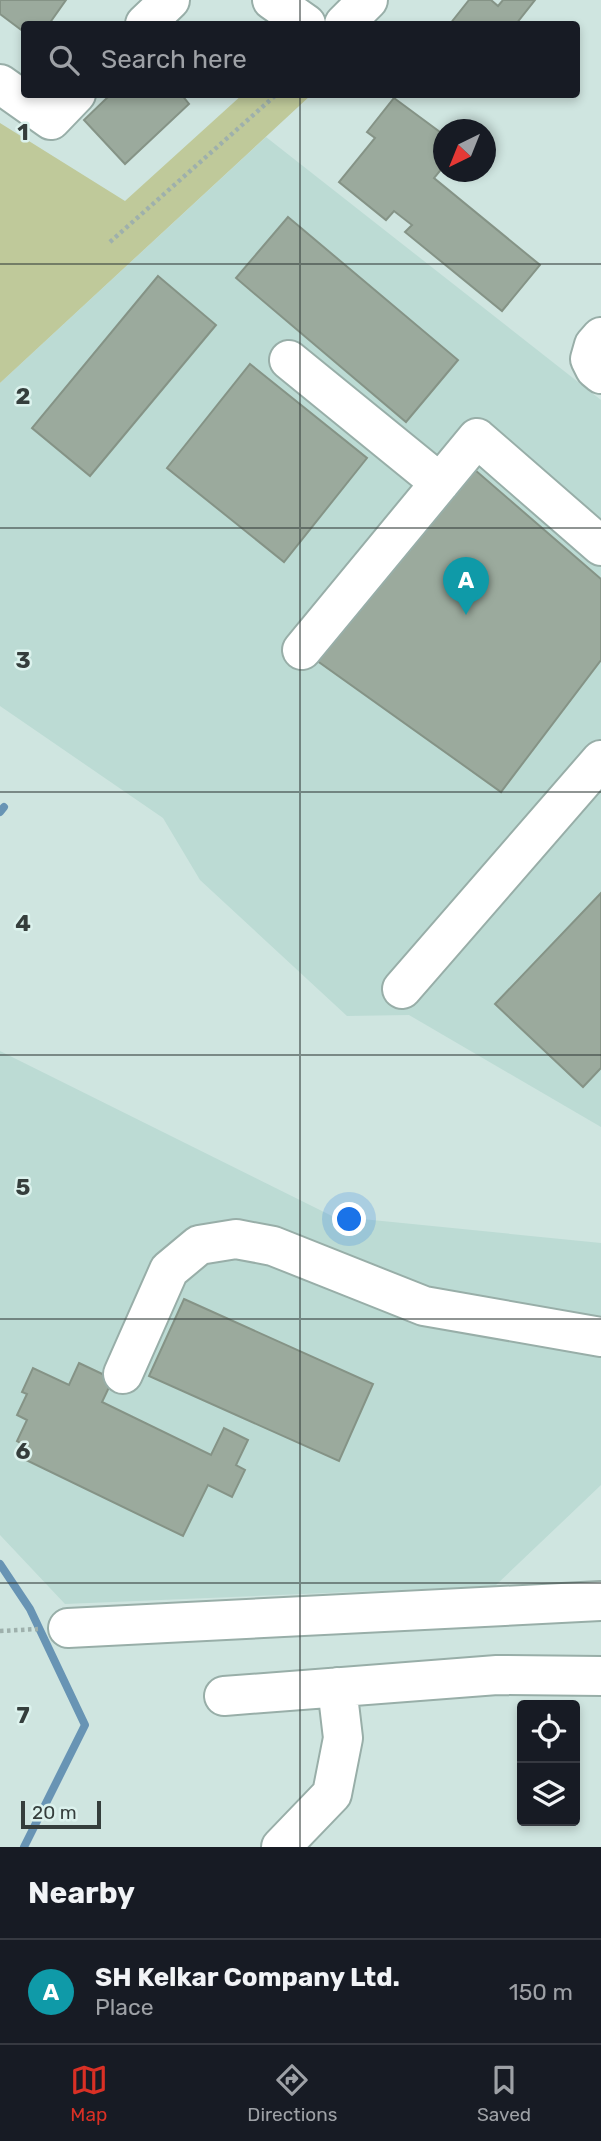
<!DOCTYPE html>
<style>
body{margin:0;font-family:Rubik,sans-serif;background:#20242c;color:#f1f3f6}
.controls{position:absolute;right:21px;bottom:21px;display:grid;overflow:hidden;border-radius:7px;box-shadow:0 4px 10px #0003}
.controls button{width:63px;height:63px;display:grid;place-items:center;padding:0;border:0;border-bottom:2px solid #363941;background:#171b24;color:#f1f3f6;font:35px sans-serif}
.compass{position:absolute;left:433px;top:119px;width:63px;height:63px;border-radius:50%;background:#171b24;box-shadow:0 4px 10px #0003;rotate:223deg}
.scale{position:absolute;left:21px;bottom:18px;width:80px;box-sizing:border-box;padding-left:7px;border:4px solid #353e3c;border-top:0;font-size:19px;line-height:24px;white-space:nowrap;color:#353e3c;-webkit-text-stroke:5px #dcf2ed;paint-order:stroke}
.you{position:absolute;left:350px;top:1220px;width:24px;height:24px;margin:-18px;border:5px solid #fff;border-radius:50%;background:#1a73e8;box-shadow:0 0 0 10px #1a73e833}
.badge{display:grid;place-items:center;width:46px;height:46px;border-radius:50%;background:#d93025;color:#fff;font-size:23px;font-weight:700}
.pin{position:absolute;translate:-50% -58px;filter:drop-shadow(0 2px 4px #0008)}
.pin::after{content:'';position:absolute;top:37px;width:24px;height:21px;background:inherit;clip-path:polygon(0 0,100% 0,50% 100%)}
.list{margin:0;padding:0;list-style:none}
h2{display:flex;justify-content:space-between;align-items:center;height:91px;margin:0;padding:0 28px;font-size:30px}
h2 small{font-size:23px;font-weight:400;color:#9ea1a6}
.list li{display:grid;grid-template-columns:46px 1fr auto;gap:21px;align-items:center;box-sizing:border-box;height:105px;padding:0 28px;border-top:2px solid #363941}
.list b{display:block;font-size:26px;white-space:nowrap}
.list p{margin:0;font-size:23px;white-space:nowrap;color:#9ea1a6}
.list em{font-size:23px;font-style:normal;color:#9ea1a6}
.icon{flex:none;width:38px;height:38px;fill:none;stroke:currentColor;stroke-width:2;stroke-linecap:round;stroke-linejoin:round}
.map{position:relative;flex:none;width:601px;height:1847px;overflow:hidden}
.search{position:absolute;background:#171b24;box-shadow:0 4px 10px #0003;left:21px;right:21px;top:21px;height:77px;display:flex;align-items:center;gap:18px;box-sizing:border-box;padding:0 24px;border-radius:7px;color:#9ea1a6;font-size:26px}
.sheet{height:196px;background:#171b24}
nav{display:flex;justify-content:space-around;align-items:center;box-sizing:border-box;height:98px;border-top:2px solid #363941;background:#171b24;font-size:19px;color:#9ea1a6}
nav a{display:grid;justify-items:center;gap:4px}
nav .on{color:#d93025}
.map>svg:first-child{display:block}
.built{fill:#bcdbd4}
.green{fill:#bfc99a}
.lines{fill:none;stroke-linecap:round;stroke-linejoin:round}
.stream{stroke:#6894b4;stroke-width:8}
.building{fill:#9baa9d;stroke:#859386;stroke-width:2}
.minor-casing{stroke:#98aea8;stroke-width:42}
.path{stroke:#9eb0ac;stroke-width:4.5;stroke-dasharray:3.5 3.5;stroke-linecap:butt}
.minor{stroke:#fff;stroke-width:38}
.grid{fill:none;stroke:#353e3c;stroke-width:2;stroke-opacity:0.55}
.grid-label{font-size:23px;text-anchor:middle;font-weight:bold;fill:#353e3c;stroke:#dcf2ed;stroke-width:5;stroke-linejoin:round;paint-order:stroke}
</style>
<div class="map">
<svg width="601" height="1847" viewBox="0 0 601 1847">
<rect width="100%" height="100%" fill="#cfe5e0"/>
<!-- built -->
<path class="built" d="M266,137L601,400V1127L409,1015L347,1016L200,880L163,818L0,706V383Z
M0,1051L332,1216L601,1243V1485L495,1586L65,1604L0,1535Z"/>
<!-- green -->
<path class="green" d="M243,94L311,95L0,383V123L125,201Z"/>
<g class="lines">
<!-- stream -->
<path class="stream" d="M0,812L4,807
M0,1564L30,1609L85,1725L24,1847"/>
</g>
<!-- building -->
<path class="building" d="M0,0H66L49,24H24V32L0,14Z
M469,0H491L498,6L503,0H535L516,24H450Z
M111,94H181L189,104L125,164L84,120Z
M394,98L444,135V166L434,178L540,265L502,311L405,232L412,225L394,211L386,220L339,182L375,138L367,132Z
M288,217L458,360L406,422L236,278Z
M158,276L216,325L90,476L32,428Z
M250,364L367,458L284,562L167,468Z
M460,457L601,579V660L501,792L302,650Z
M601,893V1068L583,1087L495,1004Z
M184,1299L373,1384L339,1461L149,1376Z
M79,1363L113,1379L102,1402L211,1455L224,1428L248,1440L236,1465L245,1470L232,1497L208,1485L183,1536L24,1459L29,1448L17,1441L27,1420L17,1415L27,1394L22,1392L33,1368L69,1385Z"/>
<g class="lines">
<defs>
<path id="minor" d="M272,0L306,24
M145,24L170,0
M344,24L368,0
M0,84L51,120L76,94
M601,337L594,345L590,359L595,369L601,374
M289,360L440,483
M302,650L477,438L601,546
M402,989L601,760
M123,1374L169,1270L199,1245L236,1239L273,1246L424,1306L601,1337
M68,1628L601,1601
M224,1696L497,1675L601,1676
M281,1847L332,1794L343,1738L337,1687"/>
</defs>
<!-- minor casing -->
<use href="#minor" class="minor-casing"/>
<!-- path -->
<path class="path" d="M110,242L277,94
M0,1631L38,1629"/>
<!-- minor -->
<use href="#minor" class="minor"/>
</g>
<!-- grid -->
<path class="grid" d="M300,0V24M300,94V1847M0,264H601M0,528H601M0,792H601M0,1055H601M0,1319H601M0,1583H601"/>
<g class="grid-label">
<text x="23" y="140">1</text>
<text x="23" y="404">2</text>
<text x="23" y="668">3</text>
<text x="23" y="931">4</text>
<text x="23" y="1195">5</text>
<text x="23" y="1459">6</text>
<text x="23" y="1723">7</text>
</g>
</svg>
<div class="controls">
<button><svg class="icon" aria-label="locate" viewBox="0 0 24 24"><circle cx="12" cy="12" r="6"/><path d="M12 2v4M12 18v4M2 12h4M18 12h4"/></svg></button>
<button><svg class="icon" aria-label="layers" viewBox="0 0 24 24"><path d="M12 4l9 5-9 5-9-5zM3 14l9 5 9-5"/></svg></button>
</div>
<svg class="compass" viewBox="-18 -18 36 36"><path d="M0-13l5 13h-10z" fill="#e53935"/><path d="M0 13l5-13h-10z" fill="#9ea1a6"/></svg>
<div class="scale">20 m</div>
<div class="you"></div>
<div class="pin badge" style="left:466px;top:615px;background:#0f9aa8">A</div>
<div class="search"><svg class="icon" aria-label="search" viewBox="0 0 24 24"><circle cx="10" cy="10" r="6"/><path d="M15 15l6 6"/></svg>Search here</div>
</div>
<section class="sheet">
<h2>Nearby<small></small></h2>
<ul class="list">
<li><span class="badge" style="background:#0f9aa8">A</span><div><b>SH Kelkar Company Ltd.</b><p>Place</p></div><em>150 m</em></li>
</ul>
</section>
<nav>
<a class="on"><svg class="icon" aria-label="map" viewBox="0 0 24 24"><path d="M3 6l6-2 6 2 6-2v14l-6 2-6-2-6 2zM9 4v14M15 6v14"/></svg>Map</a>
<a><svg class="icon" aria-label="directions" viewBox="0 0 24 24"><path d="M12 3l9 9-9 9-9-9zM9 14v-3h6M13 9l2 2-2 2"/></svg>Directions</a>
<a><svg class="icon" aria-label="saved" viewBox="0 0 24 24"><path d="M7 4h10v16l-5-4-5 4z"/></svg>Saved</a>
</nav>
